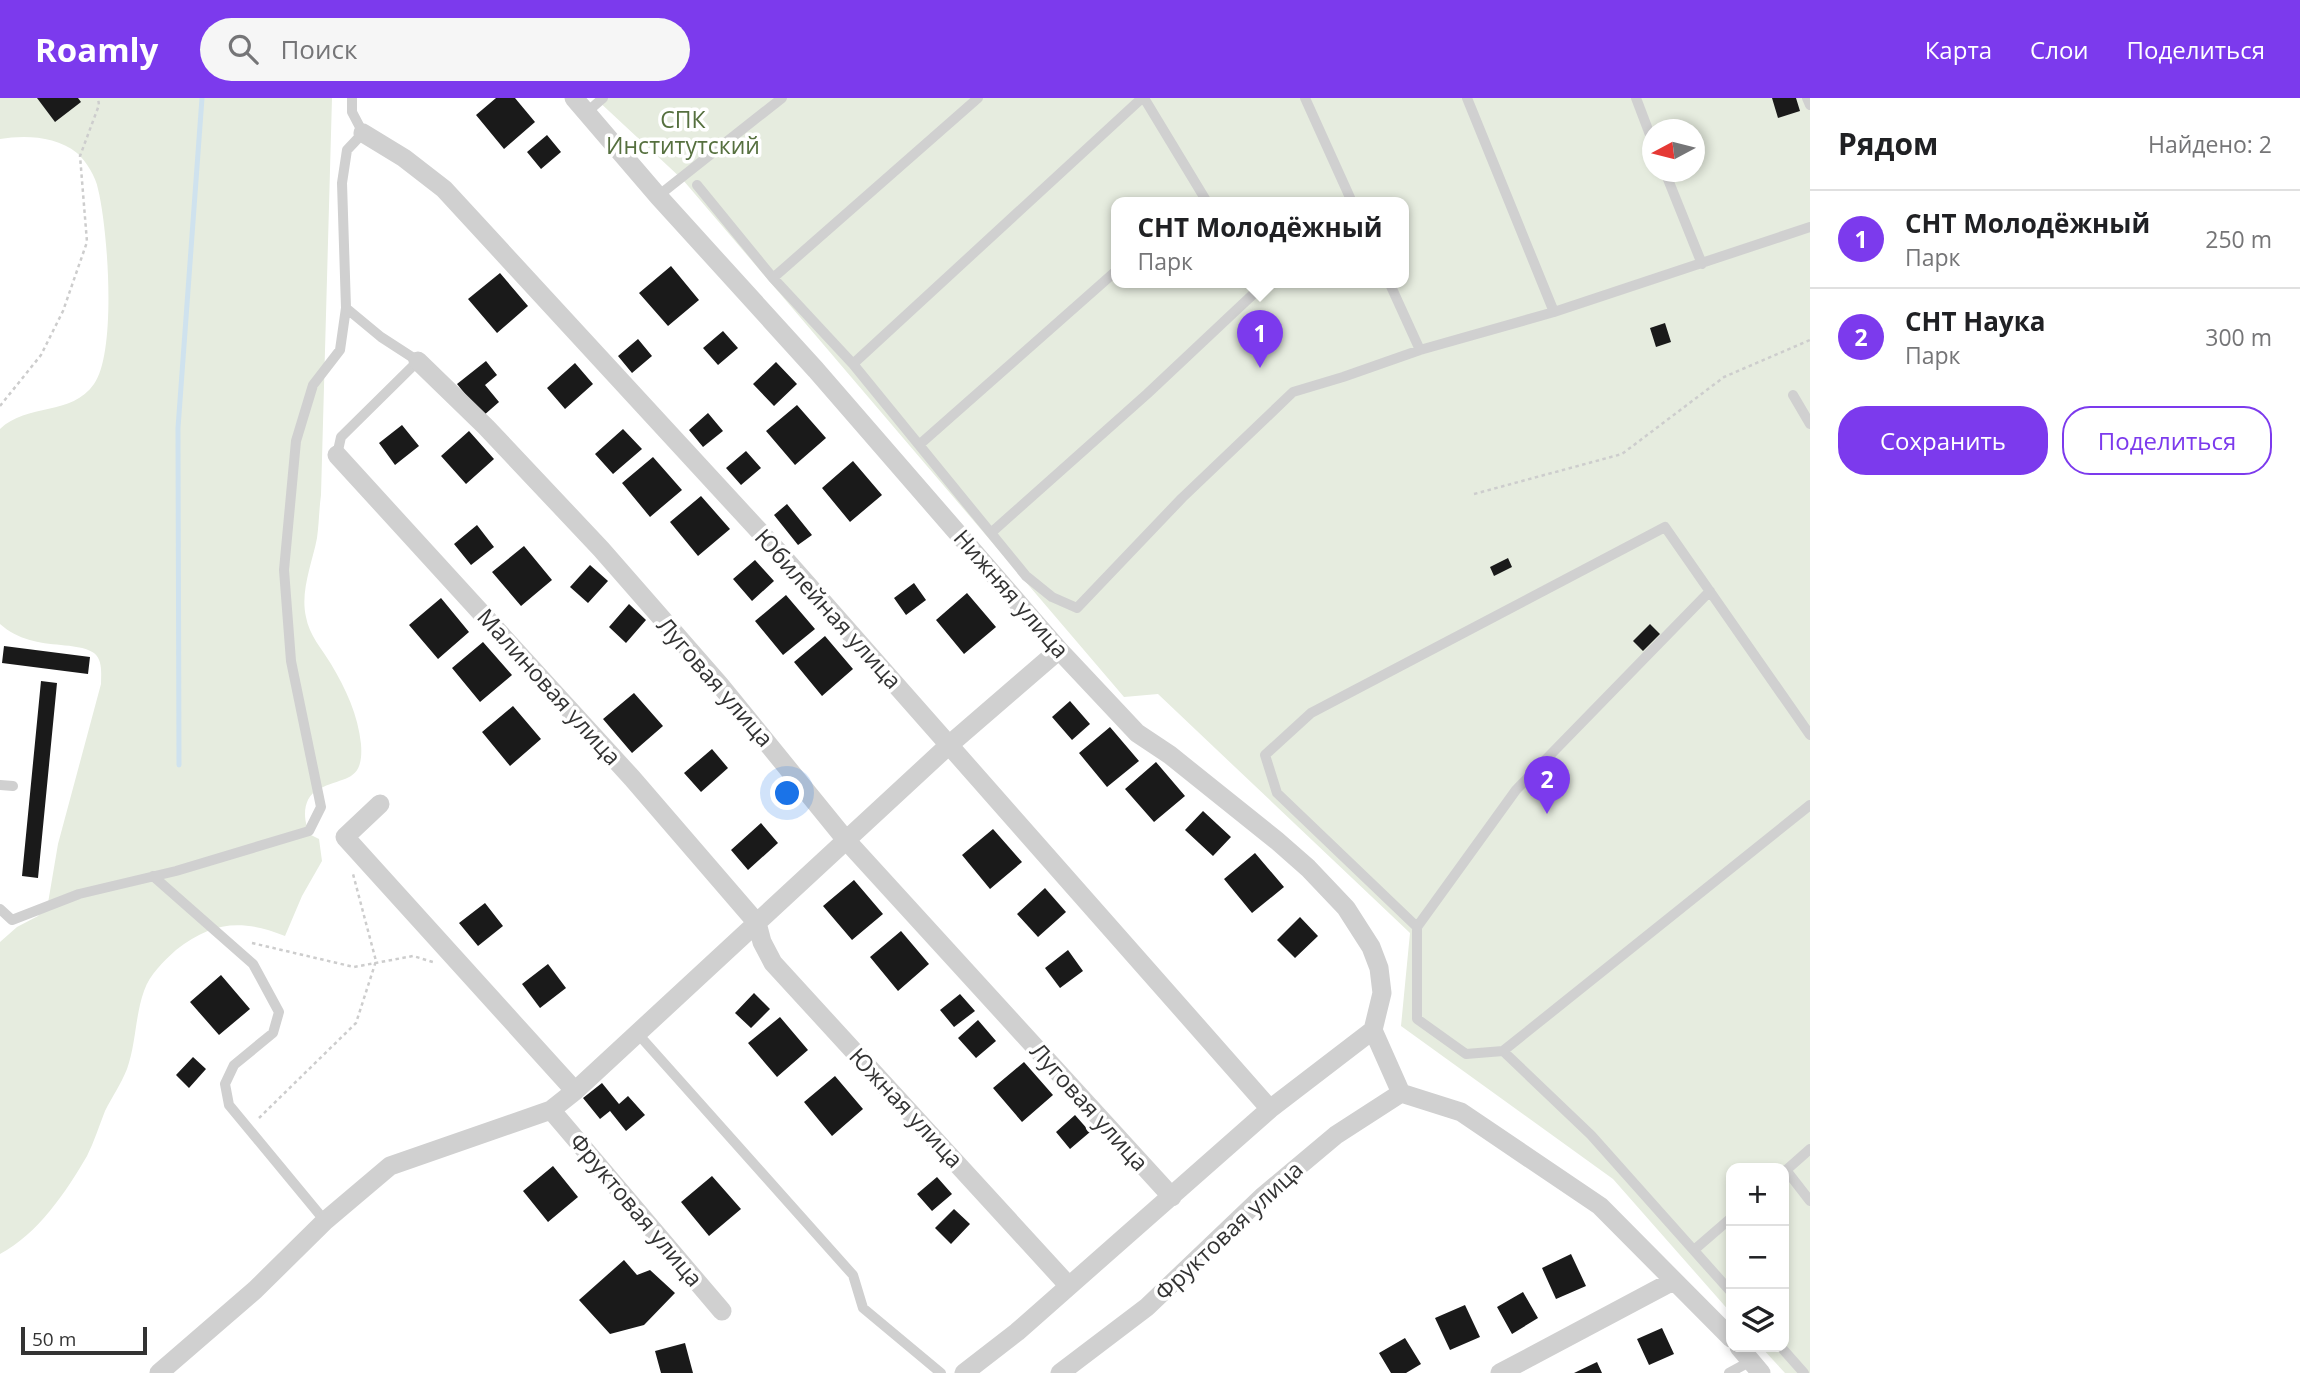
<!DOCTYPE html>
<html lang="ru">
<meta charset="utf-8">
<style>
body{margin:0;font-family:"Open Sans",sans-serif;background:#f6f6f6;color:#202124}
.controls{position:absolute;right:21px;bottom:21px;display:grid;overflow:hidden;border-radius:14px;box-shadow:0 4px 10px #0003}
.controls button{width:63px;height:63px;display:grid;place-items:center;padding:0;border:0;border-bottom:2px solid #e0e0e0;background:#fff;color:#202124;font:35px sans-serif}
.compass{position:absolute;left:1642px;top:21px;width:63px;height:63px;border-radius:50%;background:#fff;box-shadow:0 4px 10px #0003;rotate:263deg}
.scale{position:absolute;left:21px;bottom:18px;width:126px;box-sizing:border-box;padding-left:7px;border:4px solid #333;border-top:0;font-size:19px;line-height:24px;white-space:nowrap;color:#333;-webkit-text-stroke:5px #fff;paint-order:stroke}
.you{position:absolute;left:788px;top:696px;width:24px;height:24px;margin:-18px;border:5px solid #fff;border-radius:50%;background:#1a73e8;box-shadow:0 0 0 10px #1a73e833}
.badge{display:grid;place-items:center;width:46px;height:46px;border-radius:50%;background:#7c3aed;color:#fff;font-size:23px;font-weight:700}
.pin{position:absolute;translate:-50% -58px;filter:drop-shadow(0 2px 4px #0008)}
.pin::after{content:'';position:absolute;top:37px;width:24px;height:21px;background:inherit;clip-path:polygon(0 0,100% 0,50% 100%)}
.popup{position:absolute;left:1111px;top:99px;width:298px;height:91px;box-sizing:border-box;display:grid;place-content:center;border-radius:14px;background:#fff;filter:drop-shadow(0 2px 5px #0005);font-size:23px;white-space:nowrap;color:#757577}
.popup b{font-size:26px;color:#202124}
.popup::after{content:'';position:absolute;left:50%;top:100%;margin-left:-14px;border:14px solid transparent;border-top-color:#fff}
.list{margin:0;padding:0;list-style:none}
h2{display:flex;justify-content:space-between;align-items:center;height:91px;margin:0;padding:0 28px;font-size:30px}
h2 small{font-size:23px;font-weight:400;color:#757577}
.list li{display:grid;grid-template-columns:46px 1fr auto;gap:21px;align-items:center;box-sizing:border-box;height:98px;padding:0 28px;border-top:2px solid #e0e0e0}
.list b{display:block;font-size:26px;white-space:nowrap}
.list p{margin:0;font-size:23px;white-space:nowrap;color:#757577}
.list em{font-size:23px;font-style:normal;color:#757577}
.actions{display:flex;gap:14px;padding:21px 28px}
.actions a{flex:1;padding:16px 0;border:2px solid #7c3aed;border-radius:28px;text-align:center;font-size:24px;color:#7c3aed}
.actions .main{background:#7c3aed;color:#fff}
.icon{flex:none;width:38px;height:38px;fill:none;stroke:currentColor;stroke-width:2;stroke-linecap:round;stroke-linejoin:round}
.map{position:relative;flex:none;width:1810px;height:1275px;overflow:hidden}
header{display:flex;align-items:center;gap:42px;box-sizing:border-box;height:98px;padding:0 35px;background:#7c3aed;color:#fff}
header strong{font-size:33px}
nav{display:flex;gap:38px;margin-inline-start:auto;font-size:24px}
.search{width:490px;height:63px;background:#f6f6f6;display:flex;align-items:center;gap:18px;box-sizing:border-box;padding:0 24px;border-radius:38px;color:#757577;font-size:26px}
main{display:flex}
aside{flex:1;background:#fff}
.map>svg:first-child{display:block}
.green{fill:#e6ecdf;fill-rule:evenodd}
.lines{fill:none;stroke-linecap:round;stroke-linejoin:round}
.stream{stroke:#cfe2ee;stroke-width:5}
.building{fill:#1a1a1a}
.path{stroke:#cdcdcd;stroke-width:2.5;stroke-dasharray:3.5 3.5;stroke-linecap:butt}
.lane{stroke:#d0d0d0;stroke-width:10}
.street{stroke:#d0d0d0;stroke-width:19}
.labels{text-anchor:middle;stroke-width:7;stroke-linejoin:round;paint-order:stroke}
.park-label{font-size:23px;fill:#56703f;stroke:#fff}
.street-label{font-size:23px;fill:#333;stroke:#fff}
</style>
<header>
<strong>Roamly</strong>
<div class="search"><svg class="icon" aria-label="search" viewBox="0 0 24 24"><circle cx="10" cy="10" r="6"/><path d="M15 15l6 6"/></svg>Поиск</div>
<nav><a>Карта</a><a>Слои</a><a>Поделиться</a></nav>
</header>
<main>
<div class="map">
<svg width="1810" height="1275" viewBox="0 0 1810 1275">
<rect width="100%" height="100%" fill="#fff"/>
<!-- green -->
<path class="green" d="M0,0H332L321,397C319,412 319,426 317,440C312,466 300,493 306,519C309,537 322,551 331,566C346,591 358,617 361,646C364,685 344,678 319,691C302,699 302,723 311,737L319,741L322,763L302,798L285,838C242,821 213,823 176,852C163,864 150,876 144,893C135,918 136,946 127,971C121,986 112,999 105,1013C99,1028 94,1044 87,1058C66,1094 38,1136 0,1156V844L17,829L38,818L48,805L58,746L101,586C101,576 103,562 94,555C85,549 71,548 61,547C39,545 18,542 0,526V331C27,305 72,318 94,286C117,254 108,131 98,91C96,79 86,63 77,55C56,38 25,37 0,41Z
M595,0H1810V1275H1785L1761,1249H1784V1070H1731V1215L1613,1081L1401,928L1410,835L1158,596L1124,599L683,82ZM1652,32H1694V74H1652ZM1116,104H1404V184H1116Z"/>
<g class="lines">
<!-- stream -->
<path class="stream" d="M179,667L178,330L202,0"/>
</g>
<!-- building -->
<path class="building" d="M37,0H78L81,4L55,24Z
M496,0H515L535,24L504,51L476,17Z
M1772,0H1796L1800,13L1778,20Z
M547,37L561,54L541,71L527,54Z
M671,168L699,202L668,228L639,195Z
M500,175L528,208L497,235L468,201Z
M1665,225L1671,244L1656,249L1650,230Z
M723,233L738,250L718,267L703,250Z
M638,241L652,258L632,275L618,258Z
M486,263L497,277L485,287L499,304L483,318L457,286Z
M776,264L797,286L774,308L753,286Z
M575,265L593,286L565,311L547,290Z
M797,307L826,340L795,367L766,333Z
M708,315L723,333L703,349L689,332Z
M402,327L419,348L395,367L379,345Z
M623,331L642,351L613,376L595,356Z
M469,333L494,361L466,386L441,358Z
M746,353L761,370L741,387L726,370Z
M653,359L682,392L650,419L622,385Z
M853,363L882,397L850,424L822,390Z
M701,398L730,431L698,458L670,424Z
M787,406L812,437L798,447L774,417Z
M477,427L494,449L471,467L454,446Z
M524,448L552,482L521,508L492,474Z
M1508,460L1512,469L1494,478L1490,469Z
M755,462L774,483L752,503L733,481Z
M590,467L608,483L588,505L570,489Z
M914,485L926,502L906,517L894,500Z
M967,495L996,529L964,556L936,522Z
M786,497L815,531L783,557L755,523Z
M441,500L469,534L438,561L409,527Z
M629,506L646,522L626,545L609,529Z
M1650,526L1660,536L1643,553L1633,543Z
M825,538L853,571L822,598L794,564Z
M483,544L512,577L480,604L452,570Z
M4,548L90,559L88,576L2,565Z
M41,583L57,585L38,780L22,778Z
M634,595L663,628L632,655L603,621Z
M1070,603L1090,626L1072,642L1052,619Z
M513,608L541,641L510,668L482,634Z
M1110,629L1139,663L1107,689L1079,655Z
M712,651L728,670L701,694L684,675Z
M1156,664L1185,698L1154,724L1125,691Z
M1203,713L1231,739L1213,758L1185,732Z
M761,725L778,745L748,772L731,752Z
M993,731L1022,764L990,791L962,757Z
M1255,755L1284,789L1252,815L1224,781Z
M854,782L883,816L852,842L823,808Z
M1045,790L1066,814L1038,839L1017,816Z
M485,805L503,828L478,848L459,825Z
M1300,819L1318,838L1295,860L1277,842Z
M901,833L929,866L898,893L870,859Z
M1068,852L1083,873L1060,890L1045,870Z
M548,866L566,890L540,910L522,886Z
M221,877L250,911L219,937L190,904Z
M754,895L770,911L751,930L735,915Z
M960,896L975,913L954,929L940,912Z
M780,919L808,952L777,979L748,945Z
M978,922L996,943L976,960L958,940Z
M193,959L206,971L189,990L176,977Z
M1024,964L1053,997L1022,1024L993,990Z
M835,978L863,1011L832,1038L804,1004Z
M602,985L619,1006L628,998L645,1017L626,1033L610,1013L600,1021L583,1000Z
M1075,1017L1090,1034L1070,1051L1056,1034Z
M553,1068L578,1099L548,1124L523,1093Z
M712,1078L741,1111L709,1138L681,1104Z
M937,1079L952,1096L932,1113L917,1096Z
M954,1111L970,1126L951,1146L935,1130Z
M1571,1156L1586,1188L1556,1201L1542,1170Z
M624,1162L637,1177L650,1172L675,1195L644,1227L610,1236L579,1202Z
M1523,1194L1538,1220L1512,1236L1497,1209Z
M1465,1207L1480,1239L1450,1252L1435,1220Z
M1662,1230L1674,1256L1649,1267L1637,1241Z
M1405,1240L1421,1266L1406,1275H1391L1379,1255Z
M685,1245L693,1275H661L655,1253Z
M1597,1264L1602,1275H1574Z"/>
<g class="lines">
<!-- path -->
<path class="path" d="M0,308L41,257L63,213L87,144L80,58L99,7L98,0
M1474,396L1622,356L1724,279L1810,242
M252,845L354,869L413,858L433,864
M259,1020L356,925L376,863L353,776"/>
<!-- lane -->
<path class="lane" d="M1144,0L1207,104
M1305,0L1352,104
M1467,0L1554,214
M1636,0L1652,42
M1807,0L1810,7
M587,14L603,0
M1665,74L1702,166
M697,87L773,180L853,266L1026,478L1052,499L1077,510L1182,400L1293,294L1343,279L1420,252L1554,214L1810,129
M658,98L782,0
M773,180L978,0
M1389,184L1420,252
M853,266L1142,0
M1793,297L1810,326
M919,347L1116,173
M337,357L341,339L418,263L381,239L346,210
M992,434L1147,296L1264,186L1263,184
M0,687L13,688
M153,778L253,866L279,914L273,935L234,967L225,986L229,1007L325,1123
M0,811L12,822L79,796L176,773L309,733L321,709L291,563L284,472L296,343L313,287L340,252L346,210L342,85L347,52L363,35L352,14V0
M1417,829L1516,692L1710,493
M638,936L853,1177L863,1210L941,1275
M1503,953L1810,707
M1786,1072L1810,1103
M1784,1074L1810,1051
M1694,1152L1731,1120
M1731,1194L1591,1037L1503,953L1466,956L1417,921V829L1277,695L1265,657L1311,615L1665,429L1810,637
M1781,1249L1804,1275
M1729,1275L1751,1263"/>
<!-- street -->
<path class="street" d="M574,0L658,98L816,272L1059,552L1137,635L1170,657L1276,742L1308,770L1346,810L1371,849L1379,870L1382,895L1373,932L1401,995
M363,35L404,60L444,91L784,460L1270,1011
M418,263L486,329L601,451L720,587L846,742L1172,1099
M337,357L632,680L757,825L762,844L773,865L1068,1187
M380,706L345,739L575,993
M1401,995L1461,1014L1600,1108L1731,1240
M551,1012L722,1213
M1739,1249L1761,1275
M159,1275L255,1192L325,1123L390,1068L551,1012L575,993L949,647L1059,552
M964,1275L1017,1234L1270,1011L1373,932
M1060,1275L1147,1209L1262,1099L1336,1037L1401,995
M1500,1275L1673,1183"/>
</g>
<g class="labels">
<!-- park labels -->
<g class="park-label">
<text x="683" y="30">СПК<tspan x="683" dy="26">Институтский</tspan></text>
</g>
<!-- street labels -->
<g class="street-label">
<text transform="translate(1011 496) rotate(49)" y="8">Нижняя улица</text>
<text transform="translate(828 511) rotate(48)" y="8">Юбилейная улица</text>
<text transform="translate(715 584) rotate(49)" y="8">Луговая улица</text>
<text transform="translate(549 589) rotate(48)" y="8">Малиновая улица</text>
<text transform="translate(1089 1009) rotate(48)" y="8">Луговая улица</text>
<text transform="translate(906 1010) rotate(47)" y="8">Южная улица</text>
<text transform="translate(636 1112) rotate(50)" y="8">Фруктовая улица</text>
<text transform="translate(1229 1133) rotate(-43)" y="8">Фруктовая улица</text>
</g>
</g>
</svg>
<div class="controls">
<button>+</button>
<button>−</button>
<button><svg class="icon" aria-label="layers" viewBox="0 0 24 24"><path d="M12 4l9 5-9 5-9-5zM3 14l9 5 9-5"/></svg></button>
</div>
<svg class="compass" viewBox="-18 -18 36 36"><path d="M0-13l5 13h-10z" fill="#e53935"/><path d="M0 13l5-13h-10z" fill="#757577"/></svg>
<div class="scale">50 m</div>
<div class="you"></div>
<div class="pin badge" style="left:1260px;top:270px">1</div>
<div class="popup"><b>СНТ Молодёжный</b>Парк</div>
<div class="pin badge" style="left:1547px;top:716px">2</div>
</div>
<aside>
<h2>Рядом<small>Найдено: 2</small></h2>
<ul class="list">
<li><span class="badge">1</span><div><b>СНТ Молодёжный</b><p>Парк</p></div><em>250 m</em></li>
<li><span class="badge">2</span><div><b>СНТ Наука</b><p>Парк</p></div><em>300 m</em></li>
</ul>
<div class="actions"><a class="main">Сохранить</a><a>Поделиться</a></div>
</aside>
</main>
